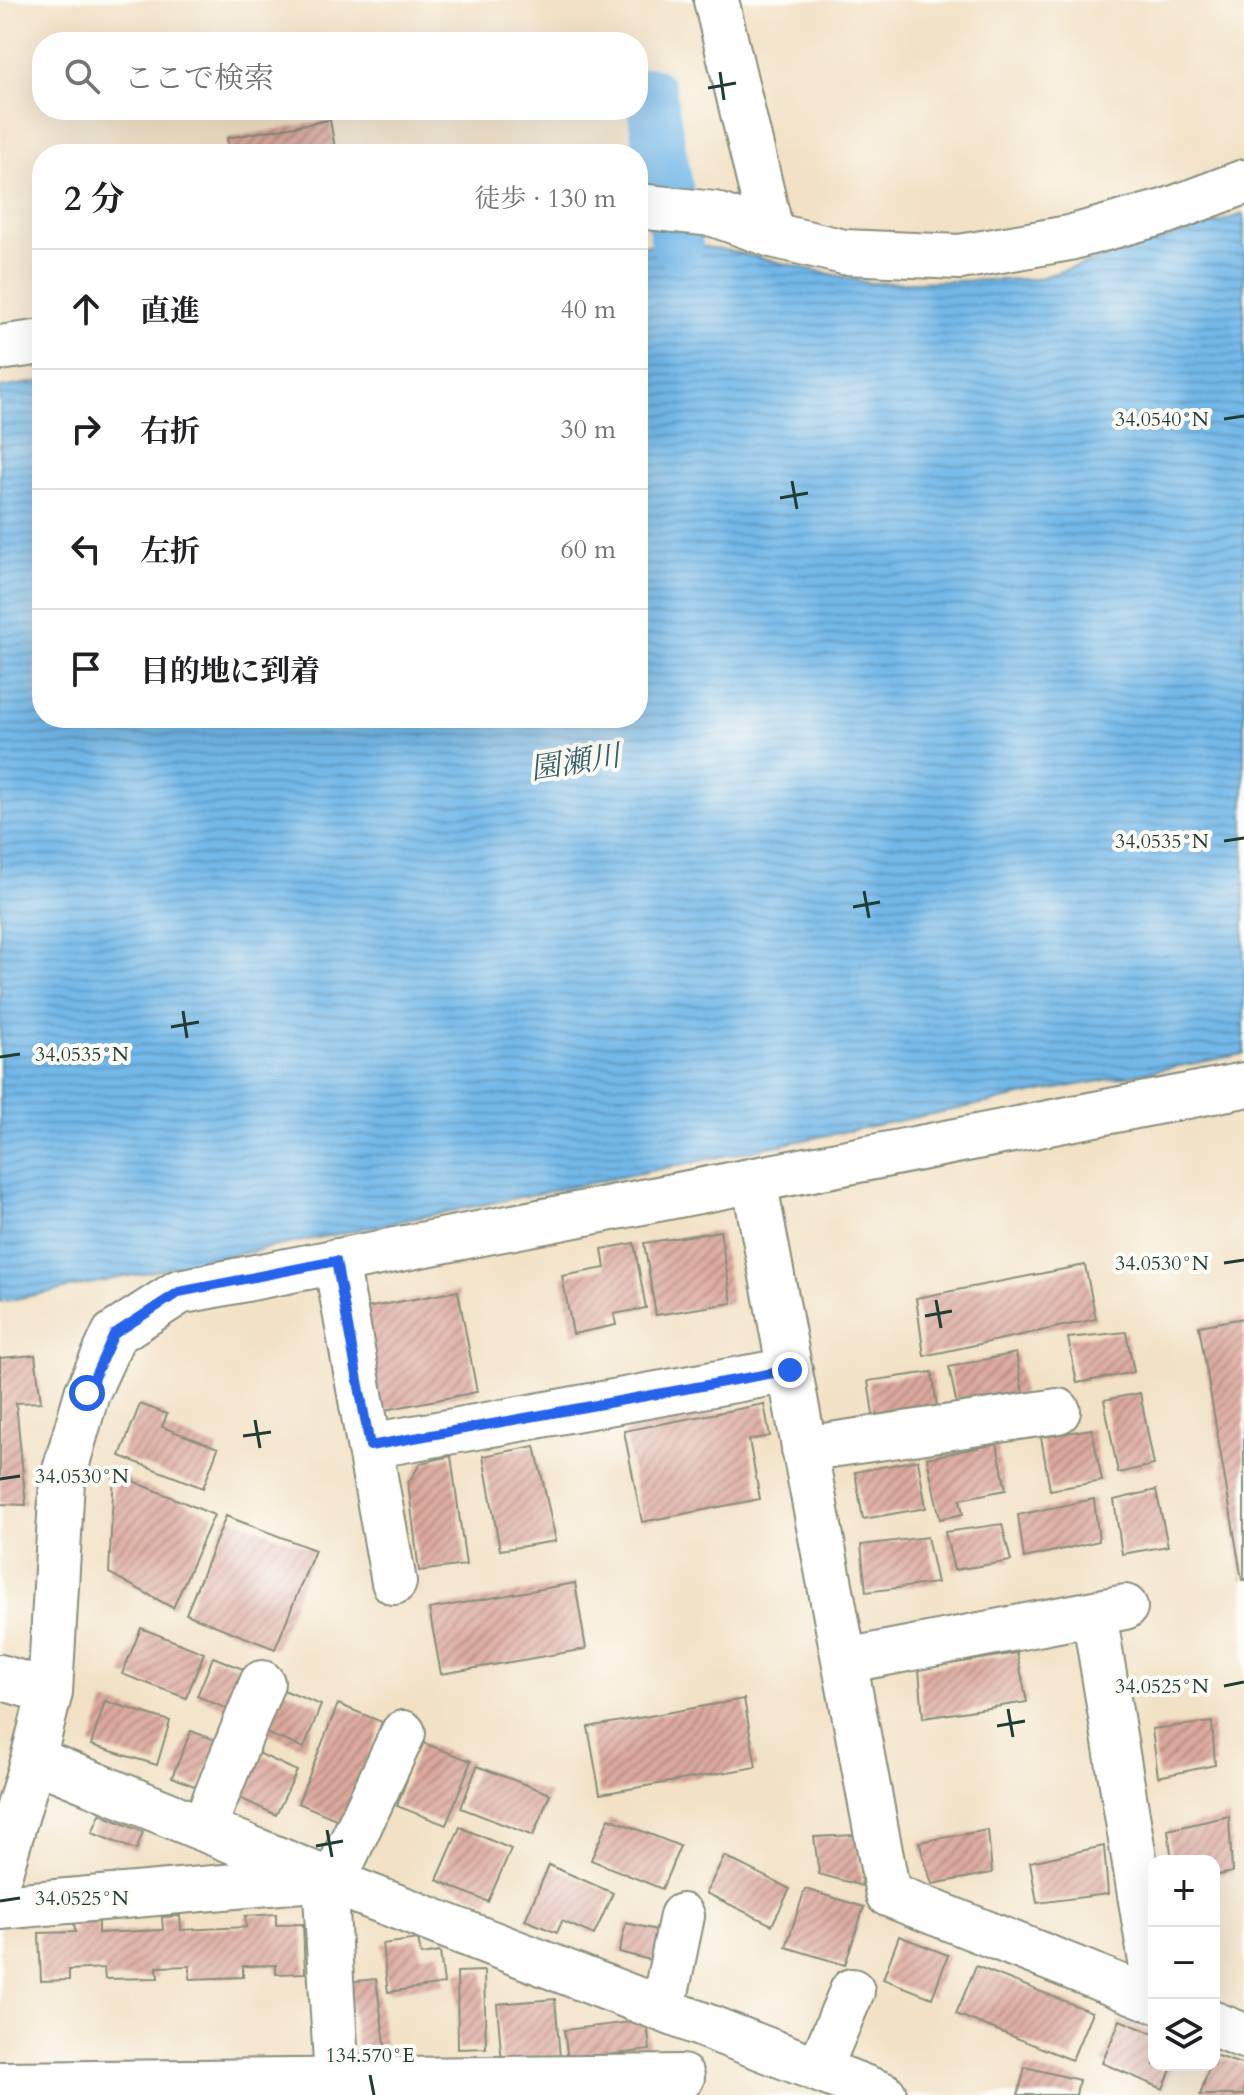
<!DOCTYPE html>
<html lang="ja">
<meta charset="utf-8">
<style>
body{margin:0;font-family:Cardo,"Noto Serif JP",serif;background:#f6f6f6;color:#202124}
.controls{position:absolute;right:24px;bottom:24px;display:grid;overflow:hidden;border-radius:16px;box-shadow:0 8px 32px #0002}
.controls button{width:72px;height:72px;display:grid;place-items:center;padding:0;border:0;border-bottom:2px solid #e0e0e0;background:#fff;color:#202124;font:40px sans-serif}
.stop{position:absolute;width:24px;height:24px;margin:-18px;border:6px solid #2563eb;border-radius:50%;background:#fff}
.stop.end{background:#2563eb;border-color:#fff;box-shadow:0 2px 8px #0008}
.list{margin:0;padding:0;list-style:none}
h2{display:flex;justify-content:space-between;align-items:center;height:104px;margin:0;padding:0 32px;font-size:34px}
h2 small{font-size:26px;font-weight:400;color:#757577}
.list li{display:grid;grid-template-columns:52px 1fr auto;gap:24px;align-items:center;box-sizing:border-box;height:120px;padding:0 32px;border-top:2px solid #e0e0e0}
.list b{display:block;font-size:30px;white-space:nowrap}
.list em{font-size:26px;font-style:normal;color:#757577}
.icon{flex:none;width:44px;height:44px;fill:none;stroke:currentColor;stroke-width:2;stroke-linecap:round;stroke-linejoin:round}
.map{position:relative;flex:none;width:1244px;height:2095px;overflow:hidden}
.search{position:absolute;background:#fff;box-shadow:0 8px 32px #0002;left:32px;top:32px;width:616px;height:88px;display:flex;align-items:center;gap:20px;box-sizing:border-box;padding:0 28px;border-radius:32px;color:#757577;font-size:30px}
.panel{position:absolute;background:#fff;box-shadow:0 8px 32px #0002;left:32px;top:144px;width:616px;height:584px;border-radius:32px}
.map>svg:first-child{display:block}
.water{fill:url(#water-rules);stroke:#487a8e;stroke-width:2}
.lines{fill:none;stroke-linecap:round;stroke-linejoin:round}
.canal{stroke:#72b8e9;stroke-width:52}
.building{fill:url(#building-hatch)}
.minor-casing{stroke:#888f7c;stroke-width:48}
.minor{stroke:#fff;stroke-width:44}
.route{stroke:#2563eb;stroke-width:10}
.ticks{fill:none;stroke:#1f3d34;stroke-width:3}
.labels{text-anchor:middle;stroke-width:8;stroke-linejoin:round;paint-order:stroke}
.water-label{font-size:30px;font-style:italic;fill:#38626a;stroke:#fdfcf7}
.ticks-label{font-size:20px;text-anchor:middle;fill:#1f3d34;stroke:#fdfcf7;stroke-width:8;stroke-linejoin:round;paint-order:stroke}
</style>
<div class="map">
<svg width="1244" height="2095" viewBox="0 0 1244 2095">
<defs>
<pattern id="water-rules" width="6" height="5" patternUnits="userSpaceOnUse" patternTransform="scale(2)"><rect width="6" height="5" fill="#72b8e9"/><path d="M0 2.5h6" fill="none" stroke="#5d97be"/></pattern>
<pattern id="building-hatch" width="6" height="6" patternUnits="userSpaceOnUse" patternTransform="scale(2)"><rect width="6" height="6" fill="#dca89d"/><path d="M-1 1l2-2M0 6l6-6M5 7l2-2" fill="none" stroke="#b28a81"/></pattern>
</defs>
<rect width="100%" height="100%" fill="#fdfcf7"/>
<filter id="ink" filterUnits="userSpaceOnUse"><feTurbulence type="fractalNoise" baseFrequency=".0125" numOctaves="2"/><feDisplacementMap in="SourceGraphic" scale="16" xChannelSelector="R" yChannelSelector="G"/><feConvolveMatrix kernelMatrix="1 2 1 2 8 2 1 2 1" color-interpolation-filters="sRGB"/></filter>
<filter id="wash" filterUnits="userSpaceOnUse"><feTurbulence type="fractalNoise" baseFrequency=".006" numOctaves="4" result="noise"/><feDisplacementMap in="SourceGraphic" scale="32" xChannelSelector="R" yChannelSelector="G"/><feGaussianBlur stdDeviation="1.8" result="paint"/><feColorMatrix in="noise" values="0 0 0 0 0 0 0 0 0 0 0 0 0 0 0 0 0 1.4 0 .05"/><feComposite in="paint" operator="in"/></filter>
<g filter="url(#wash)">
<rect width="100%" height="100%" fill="#f2e1c5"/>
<!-- water -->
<path class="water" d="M1244,214V1054L1041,1092L0,1302V388L42,381V718H638V246L677,243L725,250L870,283L1036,279Z"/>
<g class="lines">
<!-- canal -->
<path class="canal" d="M650,93L677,243"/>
</g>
<g id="blocks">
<!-- building -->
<path class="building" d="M330,120L336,154H229L227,138Z
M720,1231L732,1303L656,1315L644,1243Z
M634,1243L646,1308L614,1314L616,1325L573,1334L562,1276L605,1268L602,1249Z
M1085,1265L1096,1319L924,1356L916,1298Z
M458,1291L477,1392L380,1411L360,1309Z
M1244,1318V1580H1242L1199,1326Z
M1126,1332L1134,1372L1077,1383L1068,1338Z
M1016,1353L1023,1393L957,1406L949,1367Z
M35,1355L41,1402L16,1403L26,1505L0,1504V1358Z
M932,1372L938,1413L874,1421L868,1381Z
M1140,1393L1154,1465L1118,1473L1104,1400Z
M140,1404L167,1414L162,1427L218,1448L203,1488L120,1456Z
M764,1404L770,1436L749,1440L760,1499L642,1522L624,1431Z
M1092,1429L1102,1481L1050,1490L1041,1437Z
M997,1444L1006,1490L960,1499L963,1514L940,1519L927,1458Z
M535,1446L556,1541L500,1550L483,1456Z
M451,1456L466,1565L419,1571L408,1483L421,1463Z
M918,1460L926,1508L863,1519L855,1472Z
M114,1473L214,1515L173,1608L109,1573Z
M1156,1490L1168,1546L1122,1554L1114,1500Z
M1094,1499L1099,1541L1024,1558L1018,1515Z
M226,1516L315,1550L275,1649L186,1614Z
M1002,1524L1011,1561L954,1570L945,1532Z
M927,1537L937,1583L866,1592L861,1545Z
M575,1583L586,1649L441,1674L429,1609Z
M141,1628L204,1653L186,1698L122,1674Z
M1017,1653L1027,1702L923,1718L919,1669Z
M213,1657L248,1671L232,1711L197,1696Z
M276,1687L321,1705L304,1748L260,1731Z
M744,1699L756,1767L600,1794L588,1727Z
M105,1701L170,1721L157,1765L91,1745Z
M338,1704L382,1722L343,1822L298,1803Z
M1212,1722L1215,1765L1158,1777L1152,1729Z
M191,1731L218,1741L199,1788L172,1777Z
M421,1742L471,1761L446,1825L397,1806Z
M258,1753L297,1771L276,1815L238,1797Z
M477,1766L550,1794L533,1836L461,1808Z
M100,1814L143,1832L136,1850L92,1833Z
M1229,1816L1232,1872L1214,1876V1861H1172L1168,1830Z
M609,1818L680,1846L662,1889L591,1860Z
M460,1827L511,1849L488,1902L437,1880Z
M988,1830L992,1873L932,1884L919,1842Z
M856,1835L862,1886L819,1874L814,1837Z
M1104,1846L1108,1894L1037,1903L1030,1862Z
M724,1856L790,1889L772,1925L706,1893Z
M549,1865L613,1893L594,1935L562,1921L557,1933L525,1920Z
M805,1889L864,1907L845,1965L786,1947Z
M276,1914V1925L303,1924L305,1973L276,1974V1965L243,1966V1977L190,1979V1966L157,1967L158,1978L105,1979L104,1968L69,1970V1980L41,1981L39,1933L75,1932L74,1920L98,1919V1933L163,1930L162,1917L180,1916L181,1930L246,1927L245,1916Z
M626,1923L661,1931L654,1961L619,1952Z
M899,1936L948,1955L932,1998L883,1979Z
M418,1939L421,1955L440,1952L444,1984L388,1992L382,1944Z
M976,1966L1092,2012L1072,2060L956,2014Z
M484,1971L486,2048L458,2049L457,1972Z
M376,1979L386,2051L358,2054L348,1982Z
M555,1999L560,2057L502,2063L497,2004Z
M647,2020L650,2050L568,2060L564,2030Z
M1120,2020L1154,2034V2065H1173L1163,2089L1102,2063Z
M1214,2055L1244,2065V2095H1200L1210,2065H1214Z
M1025,2067L1079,2080L1076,2095H1018Z"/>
</g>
</g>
<g filter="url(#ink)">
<use href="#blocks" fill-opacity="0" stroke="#888f7c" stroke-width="2"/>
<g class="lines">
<defs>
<path id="minor" d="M716,0L772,235
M638,206L714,214L772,235L844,252L960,257L1069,238L1167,211L1244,182
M0,348L42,342
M754,1180L888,1894L1154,2000
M336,1261L394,1582
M370,1446L790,1370
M804,1449L1058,1411
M1094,1613L1154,1980
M845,1661L1125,1607
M0,1677L50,1692
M33,1759L333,1882L884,2095
M203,1829L262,1683
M0,1872L33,1759L50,1692L62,1481L87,1393L114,1334L179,1292L1244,1085
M333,1882L403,1733
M0,1907L325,1878L337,2080
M663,2008L682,1916
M1214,2024L1244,2036
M819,2069L852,1991
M0,2084L682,2077"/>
</defs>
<!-- minor casing -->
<use href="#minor" class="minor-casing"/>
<!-- minor -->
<use href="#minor" class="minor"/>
</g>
</g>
<g class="lines" filter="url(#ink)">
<!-- route -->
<path class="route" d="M87,1393L114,1334L179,1292L336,1261L370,1446L790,1370"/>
</g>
<!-- ticks -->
<path class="ticks" d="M720,72L724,100M708,88L736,83M1224,419L1244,416M792,481L797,509M780,498L808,493M1224,841L1244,838M864,891L869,918M853,907L880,902M183,1011L187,1038M171,1027L199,1022M0,1057L20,1054M1224,1263L1244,1260M936,1300L941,1328M925,1316L952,1311M255,1420L260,1448M243,1436L271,1432M0,1479L20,1476M1224,1686L1244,1682M1008,1709L1013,1737M997,1726L1025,1721M327,1830L332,1857M316,1846L343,1841M0,1901L20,1898M370,2075L374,2095"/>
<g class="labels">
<!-- water labels -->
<g class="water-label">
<text transform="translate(575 762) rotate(-9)" y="10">園瀬川</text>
</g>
</g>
<g class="ticks-label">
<text x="1162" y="426">34.0540°N</text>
<text x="1162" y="848">34.0535°N</text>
<text x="82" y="1061">34.0535°N</text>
<text x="1162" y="1270">34.0530°N</text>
<text x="82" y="1483">34.0530°N</text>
<text x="1162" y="1693">34.0525°N</text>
<text x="82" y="1905">34.0525°N</text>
<text x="370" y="2062">134.570°E</text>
</g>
</svg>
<div class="controls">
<button>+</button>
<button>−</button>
<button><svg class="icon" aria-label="layers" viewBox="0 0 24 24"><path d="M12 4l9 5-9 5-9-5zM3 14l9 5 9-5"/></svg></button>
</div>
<div class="stop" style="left:87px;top:1393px"></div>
<div class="stop end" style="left:790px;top:1370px"></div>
<div class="search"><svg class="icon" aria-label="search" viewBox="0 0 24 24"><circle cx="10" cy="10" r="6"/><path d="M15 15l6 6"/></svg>ここで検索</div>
<section class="panel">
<h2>2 分<small>徒歩 · 130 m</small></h2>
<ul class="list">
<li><svg class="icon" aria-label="ahead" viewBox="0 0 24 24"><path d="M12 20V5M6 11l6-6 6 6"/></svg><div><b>直進</b></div><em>40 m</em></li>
<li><svg class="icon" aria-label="right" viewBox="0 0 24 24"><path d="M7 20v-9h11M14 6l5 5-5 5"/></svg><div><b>右折</b></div><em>30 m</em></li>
<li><svg class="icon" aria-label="left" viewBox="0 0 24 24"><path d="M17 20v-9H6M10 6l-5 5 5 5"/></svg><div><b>左折</b></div><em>60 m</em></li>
<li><svg class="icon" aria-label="arrive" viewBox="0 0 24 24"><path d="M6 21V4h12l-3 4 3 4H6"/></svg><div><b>目的地に到着</b></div></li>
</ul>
</section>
</div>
